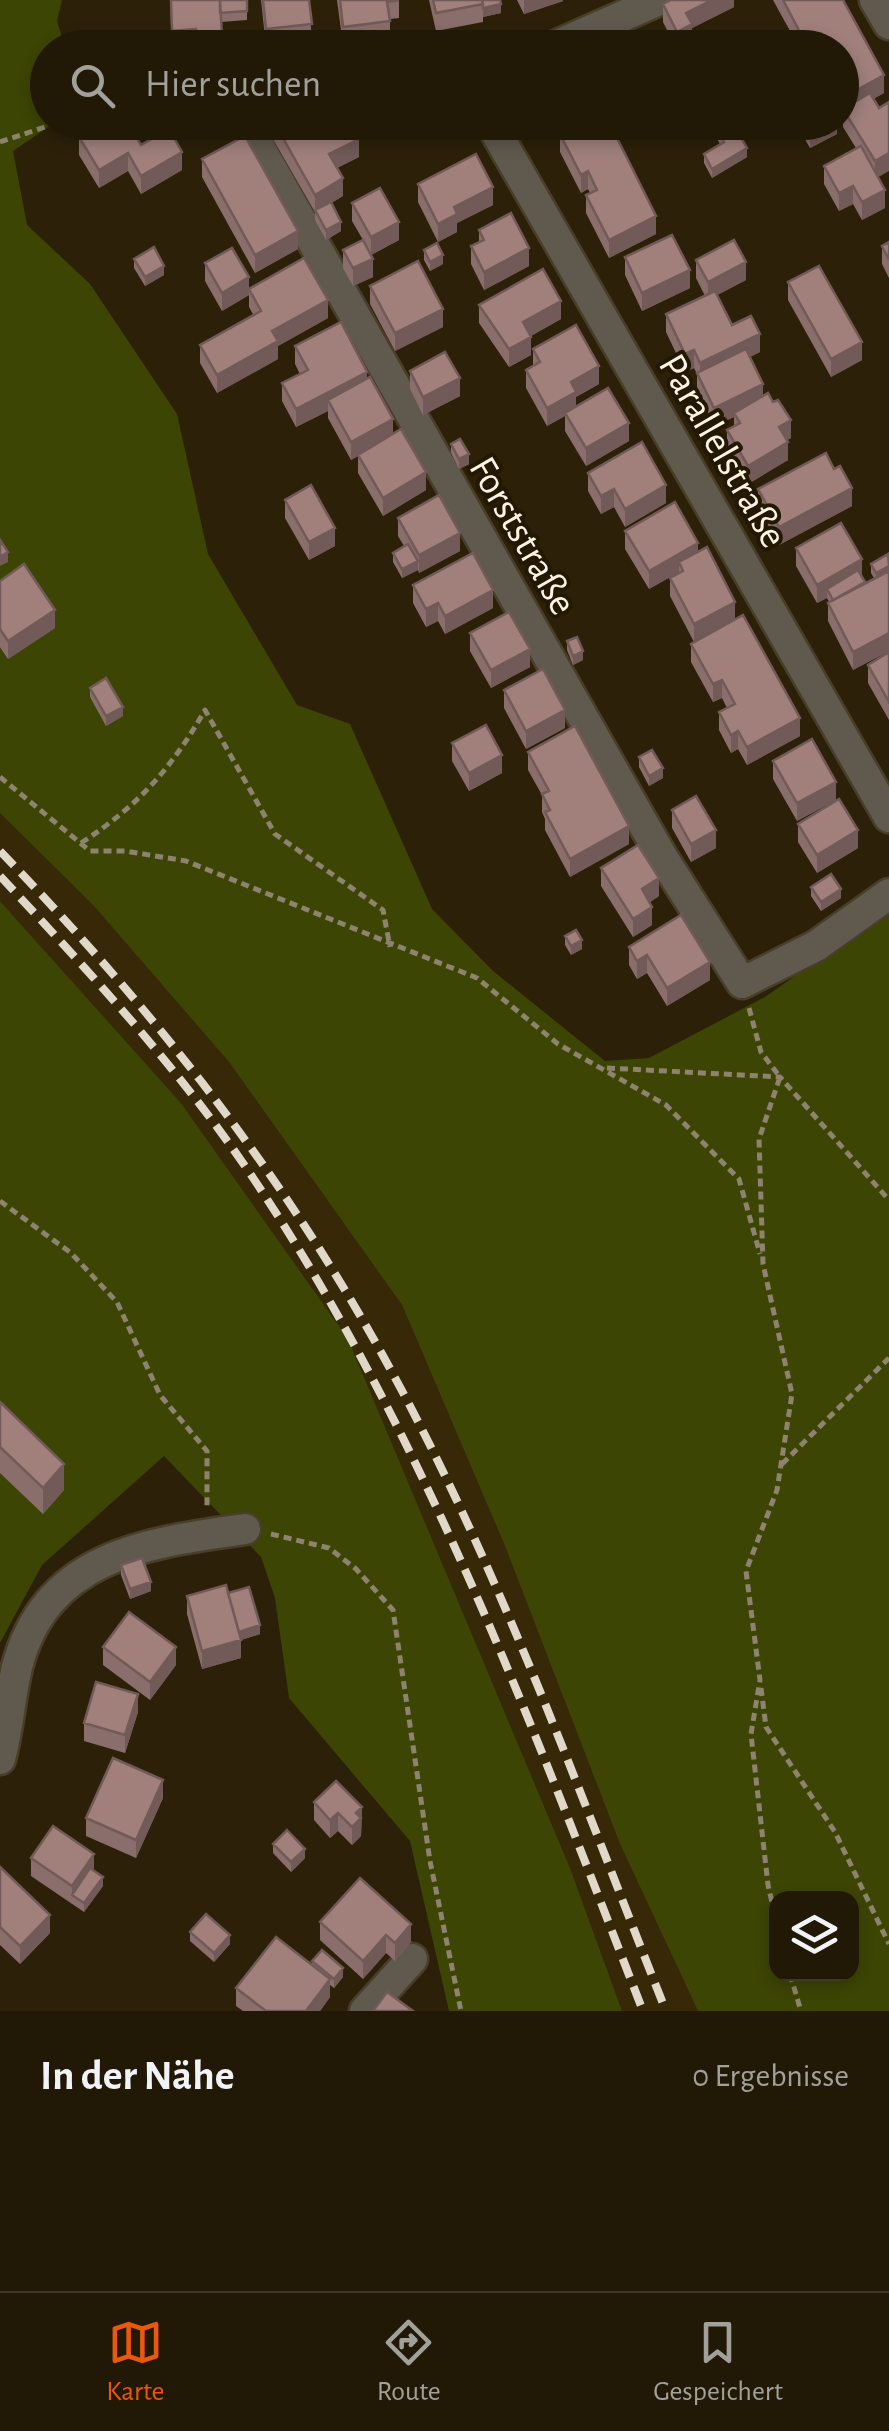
<!DOCTYPE html>
<html lang="de">
<meta charset="utf-8">
<style>
body{margin:0;font-family:"Alegreya Sans",sans-serif;background:#292210;color:#f1f3f6}
.controls{position:absolute;right:30px;bottom:30px;display:grid;overflow:hidden;border-radius:20px;box-shadow:0 5px 15px #0003}
.controls button{width:90px;height:90px;display:grid;place-items:center;padding:0;border:0;border-bottom:2px solid #3e3828;background:#211906;color:#f1f3f6;font:50px sans-serif}
.list{margin:0;padding:0;list-style:none}
h2{display:flex;justify-content:space-between;align-items:center;height:130px;margin:0;padding:0 40px;font-size:42px}
h2 small{font-size:32px;font-weight:400;color:#a2a09b}
.icon{flex:none;width:55px;height:55px;fill:none;stroke:currentColor;stroke-width:2;stroke-linecap:round;stroke-linejoin:round}
.map{position:relative;flex:none;width:889px;height:2011px;overflow:hidden}
.search{position:absolute;background:#211906;box-shadow:0 5px 15px #0003;left:30px;right:30px;top:30px;height:110px;display:flex;align-items:center;gap:25px;box-sizing:border-box;padding:0 35px;border-radius:55px;color:#a2a09b;font-size:38px}
.sheet{height:280px;background:#211906}
nav{display:flex;justify-content:space-around;align-items:center;box-sizing:border-box;height:140px;border-top:2px solid #3e3828;background:#211906;font-size:28px;color:#a2a09b}
nav a{display:grid;justify-items:center;gap:5px}
nav .on{color:#ea580c}
.map>svg:first-child{display:block}
.built{fill:#372807}
.green{fill:#3d4505;fill-rule:evenodd}
.lines{fill:none;stroke-linecap:round;stroke-linejoin:round}
.minor-casing{stroke:#493e27;stroke-width:35}
.path{stroke:#8d836f;stroke-width:5;stroke-dasharray:8 5;stroke-linecap:butt}
.minor{stroke:#60594e;stroke-width:30}
.rail{stroke:#e0d8c9;stroke-width:8;stroke-dasharray:20 10;stroke-linecap:butt}
.wall{fill:#8a6e6b}
.shaded-wall{fill:#715a57}
.building{fill:#a1807c;stroke:#715a57;stroke-width:2.5}
.labels{text-anchor:middle;stroke-width:8;stroke-linejoin:round;paint-order:stroke}
.street-label{font-size:40px;fill:#fbf3e5;stroke:#231801}
</style>
<div class="map">
<svg width="889" height="2011" viewBox="0 0 889 2011">
<rect width="100%" height="100%" fill="#2c2108"/>
<!-- built -->
<path class="built" d="M0,813L94,906L229,1062L402,1305L505,1546L620,1844L698,2011H622L570,1868L348,1339L181,1103L0,901Z"/>
<!-- green -->
<path class="green" d="M0,0H62L57,21L65,47L48,48V122L54,123L13,151L27,225L90,284L177,414L208,554L297,705L350,724L432,909L493,971L605,1061L649,1058L765,997L889,910V2011H698L620,1844L505,1546L402,1305L229,1062L94,906L0,813ZM776,1898H852V1974H776Z
M0,901L181,1103L348,1339L570,1868L622,2011H449L410,1841L289,1698L275,1598L261,1557L164,1456L42,1565L0,1643Z"/>
<g class="lines">
<defs>
<path id="minor" d="M875,0L889,24
M551,48L659,0
M245,122L661,855L742,983L816,946L889,894
M490,122L889,817
M0,1759C8,1729 10,1697 17,1667C46,1555 147,1543 245,1529
M365,2011L412,1959"/>
</defs>
<!-- minor casing -->
<use href="#minor" class="minor-casing"/>
<!-- path -->
<path class="path" d="M0,142L60,122
M0,777L90,851H125L186,861L477,978L558,1044L666,1105L739,1179L760,1254
M81,843C138,806 172,768 205,710L275,834L383,910L390,947
M749,1008L761,1052L780,1077L759,1139L763,1264L792,1394L777,1490L746,1571L760,1680L751,1734L768,1885L776,1920
M607,1068L780,1077L889,1200
M0,1201L71,1253L117,1302L160,1395L207,1451V1507
M782,1464L889,1358
M271,1534L329,1548L356,1569L393,1610L430,1861L461,2011
M761,1688L766,1727L835,1832L889,1944
M790,1974L801,2011"/>
<!-- minor -->
<use href="#minor" class="minor"/>
<!-- rail -->
<path class="rail" d="M0,851C140,996 264,1149 365,1324C490,1540 574,1780 666,2011
M0,876C94,977 190,1080 265,1196C431,1449 534,1731 643,2011"/>
</g>
<!-- wall -->
<path class="wall" d="M170,0H247V20L221,22L222,48H172Z
M261,0H309L312,42L266,47Z
M337,0H399V18L390,19V39L343,45Z
M429,0H500L501,13L483,17V22L436,31Z
M517,0H563V1L524,14Z
M734,0V7L692,28V42L682,48H676L663,22V4Z
M773,0H843L884,93L873,99L878,177L885,208L862,220L853,204L839,211L824,184V166L856,148L843,127L842,48L795,40Z
M273,122L359,157L337,168L343,196L331,203L341,231L326,240L315,220V212L273,139Z
M540,122H573L547,135Z
M799,122H836L837,134L810,148L799,129Z
M715,126L747,157L712,178L704,163V154L720,144L715,135Z
M560,134L656,234L609,258L586,213V195L590,193L588,189L581,193L560,152Z
M79,137L141,145L182,170L141,194L128,171L99,188L79,155Z
M202,159L298,249L255,273L202,177Z
M418,184L493,205L457,223V232L438,242L418,202Z
M352,203L399,240L371,255L373,277L353,286L343,268V250L363,240L352,221Z
M479,230L529,266L484,290L471,264V246L479,242Z
M889,242V278L882,264V246Z
M424,250L443,264L430,271L424,260Z
M625,257L690,288L642,311L625,275Z
M134,259L164,275L145,286L134,268Z
M696,260L746,280L717,295L732,325L760,352L750,357L763,395L791,438L787,440L788,460L748,484L727,448V430L734,426V417L714,426L697,391V374L694,368L685,372L666,332V314L705,296L696,278Z
M205,263L249,289L328,318L278,346V359L217,393L200,363V345L254,316L249,307V295L222,311L205,281Z
M788,282L862,360L831,377L788,300Z
M370,286L443,327L395,351L370,304Z
M479,305L561,319L531,336V355L509,367L479,323Z
M295,346L367,378L393,434L426,490L383,516L358,473V456L351,460L328,418V411L296,427L282,401V383L300,374L295,364Z
M533,349L599,384L576,397V406L629,441L586,466L565,431V416L547,426L526,388V370L533,366Z
M410,371L460,396L423,415L410,389Z
M451,444L469,464L459,469L451,453Z
M588,473L666,503L625,527L614,507L601,514L588,491Z
M758,489L852,506L779,545L758,507Z
M285,500L335,546L309,560L285,518Z
M398,518L460,551L419,573L418,570L402,578L393,562V553L404,546L398,536Z
M625,531L698,552L800,736L747,765L738,749L731,753L719,730V712L727,708L722,698L713,702L691,662V644L694,642L670,596V578L679,572L649,589L625,549Z
M796,548L862,577L865,583L874,578L871,573V564L889,555V651L853,670L828,621V603L829,602L827,598L817,603L796,566Z
M0,581L55,628L8,659L0,647Z
M413,585L493,608L445,634L438,621L426,627L413,603Z
M470,633L530,667L491,688L470,651Z
M567,641L583,660L573,665L567,650Z
M889,652V720L868,683V665Z
M90,688L123,716L106,726L90,697Z
M504,690L565,728L526,749L504,708Z
M452,743L502,773L469,791L452,761Z
M528,752L629,844L570,877L545,830V819L542,812V795L528,770Z
M639,757L663,778L649,786L639,767Z
M773,761L836,800L797,821L773,779Z
M672,810L716,848L691,862L672,828Z
M798,824L858,848L817,873L798,842Z
M601,868L659,896L650,902L652,925L633,937L601,886Z
M811,887L841,898L821,911L811,896Z
M565,936L582,949L571,955L565,945Z
M629,947L710,980L667,1006L647,973L637,979L629,965Z
M0,1402L64,1490L43,1514L0,1473Z
M121,1565L151,1591L130,1599L121,1575Z
M228,1593L260,1634L241,1640V1658L202,1669L187,1614V1596Z
M103,1647L176,1665L150,1700L103,1665Z
M138,1712L125,1753L84,1741V1723Z
M163,1798L136,1858L86,1836V1818Z
M314,1802L362,1807L361,1836L352,1845L338,1831L330,1838L314,1820Z
M273,1844L305,1858L291,1872L273,1853Z
M31,1858L94,1871L103,1886L84,1912L31,1876Z
M0,1867L50,1933L20,1964L0,1945Z
M320,1922L411,1924V1942L395,1961L386,1953L363,1979L320,1940Z
M190,1932L230,1944L214,1962L190,1941Z
M312,1961L343,1977L334,1988L330,1985V1997L320,2011H243L236,2006V1988L312,1965Z"/>
<!-- shaded-wall -->
<path class="shaded-wall" d="M524,0H563V1L524,14Z
M712,0H734V7L692,28V42L682,48H677V32L686,13Z
M501,4V13L483,17V8Z
M884,75V93L846,114L843,109V115L842,116V98Z
M547,122H573L547,135Z
M837,125V134L810,148V139Z
M359,139V157L329,172V154Z
M747,148V157L712,178V169Z
M182,152V170L141,194V176Z
M128,153V171L99,188V170Z
M889,153V171L875,179V161Z
M588,171V189L581,193V175Z
M343,178V196L315,213V195Z
M853,186V204L839,211V193Z
M493,187V205L457,223V232L438,242V224L454,207Z
M885,190V208L862,220V202Z
M656,216V234L609,258V240Z
M341,222V231L326,240V230Z
M399,222V240L371,255V237Z
M298,231V249L255,273V255Z
M529,248V266L484,290V272Z
M443,255V264L430,271V262Z
M373,259V277L353,286V268Z
M746,262V280L708,300V282Z
M164,266V275L145,286V277Z
M690,270V288L642,311V293Z
M249,277V295L222,311V293Z
M328,300V318L278,346V359L217,393V375L272,331Z
M561,301V319L523,340V322Z
M443,309V327L395,351V333Z
M760,334V352L700,381V363Z
M531,337V355L509,367V349Z
M862,342V360L831,377V359Z
M694,350V368L685,372V354Z
M599,366V384L576,397V410L565,413V416L547,426V408L571,382Z
M367,372V390L328,400V411L296,427V409Z
M460,378V396L423,415V397Z
M763,384V402L734,413V417L714,426V408Z
M393,419V437L351,460V442Z
M791,420V438L779,445V427Z
M629,423V441L586,466V448Z
M788,442V460L748,484V466Z
M469,454V464L459,469V459Z
M426,472V490L383,516V498Z
M666,485V503L625,527V509Z
M852,488V506L779,545V527Z
M614,489V507L601,514V496Z
M335,528V546L309,560V542Z
M460,533V551L419,573V555Z
M698,543V561L679,562V572L649,589V571Z
M8,552V562L0,566V557Z
M862,559V577L827,589V598L817,603V585Z
M418,561V570L402,578V569Z
M889,566V575L876,582V573Z
M493,590V608L445,634V616Z
M735,602V620L694,642V624Z
M438,603V621L426,627V609Z
M55,610V628L8,659V641Z
M889,633V651L853,670V652Z
M530,649V667L491,688V670Z
M583,651V660L573,665V656Z
M722,680V698L713,702V684Z
M123,707V716L106,726V716Z
M565,710V728L526,749V731Z
M800,718V736L747,765V747Z
M738,731V749L731,753V735Z
M502,755V773L469,791V773Z
M663,768V778L649,786V776Z
M836,782V800L797,821V803Z
M629,826V844L570,877V859Z
M716,830V848L691,862V844Z
M858,830V848L817,873V855Z
M659,878V896L642,907V889Z
M841,889V898L821,911V902Z
M652,907V925L633,937V919Z
M582,940V949L571,955V946Z
M647,955V973L637,979V961Z
M710,962V980L667,1006V988Z
M64,1464V1490L43,1514V1488Z
M151,1582V1591L130,1599V1589Z
M260,1625V1634L241,1640V1658L202,1669V1651L237,1632Z
M176,1647V1665L150,1700V1682Z
M138,1694V1712L125,1753V1735Z
M163,1780V1798L136,1858V1840Z
M362,1807L361,1836L352,1845V1827L356,1813Z
M338,1813V1831L330,1838V1820Z
M305,1849V1858L291,1872V1862Z
M94,1854V1872L72,1895V1904V1886Z
M103,1877V1886L84,1912V1903Z
M50,1915V1933L20,1964V1946Z
M411,1924V1942L395,1961V1943Z
M230,1935V1944L214,1962V1953Z
M386,1935V1953L363,1979V1961Z
M343,1968V1977L334,1988V1979Z
M330,1979V1997L320,2011H306Z"/>
<!-- building -->
<path class="building" d="M171,0H220L222,36L196,37V29L172,31Z
M220,0H247V11L220,13Z
M263,0H309L312,24L266,29Z
M340,0H399L387,2L390,21L343,27Z
M433,0H482L483,4L436,13Z
M482,0H500L501,4L483,8Z
M671,0H712L686,13L692,24L677,32L663,4Z
M783,0H843L884,75L842,98V48H782L802,36Z
M719,41L722,48H707Z
M870,93L879,108L889,102V153L875,161L843,109Z
M104,122H128L141,145L169,129L182,152L141,176L128,153L99,170L79,137Z
M274,122H350L359,139L329,154L343,178L315,195Z
M582,122H609L656,216L609,240L586,195L597,190L588,171L581,175L560,134Z
M720,122H732L747,148L712,169L704,154L724,142L715,126Z
M801,122H836L837,125L810,139Z
M245,136L298,231L255,255L202,159Z
M861,146L885,190L862,202L853,186L839,193L824,166Z
M476,154L493,187L454,207L457,214L438,224L418,184Z
M380,188L399,222L371,237L352,203Z
M331,202L341,222L326,230L315,210Z
M511,213L529,248L484,272L471,246L484,240L479,230Z
M672,235L690,270L642,293L625,257Z
M363,240L373,259L353,268L343,250Z
M734,240L746,262L708,282L696,260Z
M889,242V260L882,246Z
M437,243L443,255L430,262L424,250Z
M154,247L164,266L145,277L134,259Z
M232,248L249,277L222,293L205,263Z
M304,258L328,300L272,331L278,341L217,375L200,345L261,311L249,289Z
M418,261L443,309L395,333L370,286Z
M819,266L862,342L831,359L788,282Z
M543,269L561,301L523,322L531,337L509,349L479,305Z
M715,291L732,325L751,316L760,334L700,363L694,350L685,354L666,314Z
M341,322L367,372L296,409L282,383L308,370L295,346Z
M576,325L599,366L571,382L576,392L547,408L526,370L540,362L533,349Z
M746,349L763,384L714,408L697,373Z
M445,352L460,378L423,397L410,371Z
M370,377L393,419L351,442L328,400Z
M608,388L629,423L586,448L565,413Z
M768,393L773,402L778,400L791,420L779,427L788,442L748,466L727,430L740,423L734,413Z
M401,429L426,472L383,498L358,455Z
M460,439L469,454L459,459L451,444Z
M642,442L666,485L625,509L614,489L601,496L588,473Z
M826,453L834,469L840,466L852,488L779,527L758,489Z
M311,485L335,528L309,542L285,500Z
M439,495L460,533L419,555L398,518Z
M675,502L698,543L649,571L625,531Z
M841,523L862,559L817,585L796,548Z
M0,540L8,552L0,557Z
M408,544L418,561L402,569L393,553Z
M707,547L735,602L694,624L670,578L683,571L679,562Z
M473,553L493,590L445,616L438,603L426,609L413,585Z
M888,554L889,566L876,573L871,564Z
M24,564L55,610L8,641L0,629V581Z
M858,570L865,582L833,600L827,589Z
M889,571V633L853,652L828,603Z
M509,612L530,649L491,670L470,633Z
M743,615L800,718L747,747L738,731L731,735L719,712L735,704L722,680L713,684L691,644Z
M577,637L583,651L573,656L567,641Z
M889,652V702L868,665Z
M543,669L565,710L526,731L504,690Z
M106,678L123,707L106,716L90,688Z
M486,725L502,755L469,773L452,743Z
M575,726L629,826L570,859L545,812L550,810L542,794L549,791L528,752Z
M812,739L836,782L797,803L773,761Z
M652,750L663,768L649,776L639,757Z
M696,796L716,830L691,844L672,810Z
M839,799L858,830L817,855L798,824Z
M638,845L659,878L642,889L652,907L633,919L601,868Z
M831,874L841,889L821,902L811,887Z
M681,915L710,962L667,988L647,955L637,961L629,947Z
M576,930L582,940L571,946L565,936Z
M0,1402L64,1464L43,1488L0,1447Z
M142,1558L151,1582L130,1589L121,1565Z
M226,1585L241,1640L202,1651L187,1596Z
M249,1587L260,1625L239,1632L228,1593Z
M129,1612L176,1647L150,1682L103,1647Z
M96,1682L138,1694L125,1735L84,1723Z
M113,1758L163,1780L136,1840L86,1818Z
M336,1781L362,1807L356,1813L361,1818L352,1827L338,1813L330,1820L314,1802Z
M53,1826L94,1854L72,1886L31,1858Z
M287,1830L305,1849L291,1862L273,1844Z
M0,1867L50,1915L20,1946L0,1927Z
M90,1868L103,1877L84,1903L72,1895Z
M360,1878L411,1924L395,1943L386,1935L363,1961L320,1922Z
M206,1914L230,1935L214,1953L190,1932Z
M276,1937L330,1979L306,2011H266L236,1988Z
M322,1950L343,1968L334,1979L312,1961Z
M387,1992L413,2011H373Z"/>
<g class="labels">
<!-- street labels -->
<g class="street-label">
<text transform="translate(724 450) rotate(60)" y="14">Parallelstraße</text>
<text transform="translate(524 535) rotate(60)" y="14">Forststraße</text>
</g>
</g>
</svg>
<div class="controls">
<button><svg class="icon" aria-label="layers" viewBox="0 0 24 24"><path d="M12 4l9 5-9 5-9-5zM3 14l9 5 9-5"/></svg></button>
</div>
<div class="search"><svg class="icon" aria-label="search" viewBox="0 0 24 24"><circle cx="10" cy="10" r="6"/><path d="M15 15l6 6"/></svg>Hier suchen</div>
</div>
<section class="sheet">
<h2>In der Nähe<small>0 Ergebnisse</small></h2>
<ul class="list">
</ul>
</section>
<nav>
<a class="on"><svg class="icon" aria-label="map" viewBox="0 0 24 24"><path d="M3 6l6-2 6 2 6-2v14l-6 2-6-2-6 2zM9 4v14M15 6v14"/></svg>Karte</a>
<a><svg class="icon" aria-label="directions" viewBox="0 0 24 24"><path d="M12 3l9 9-9 9-9-9zM9 14v-3h6M13 9l2 2-2 2"/></svg>Route</a>
<a><svg class="icon" aria-label="saved" viewBox="0 0 24 24"><path d="M7 4h10v16l-5-4-5 4z"/></svg>Gespeichert</a>
</nav>
